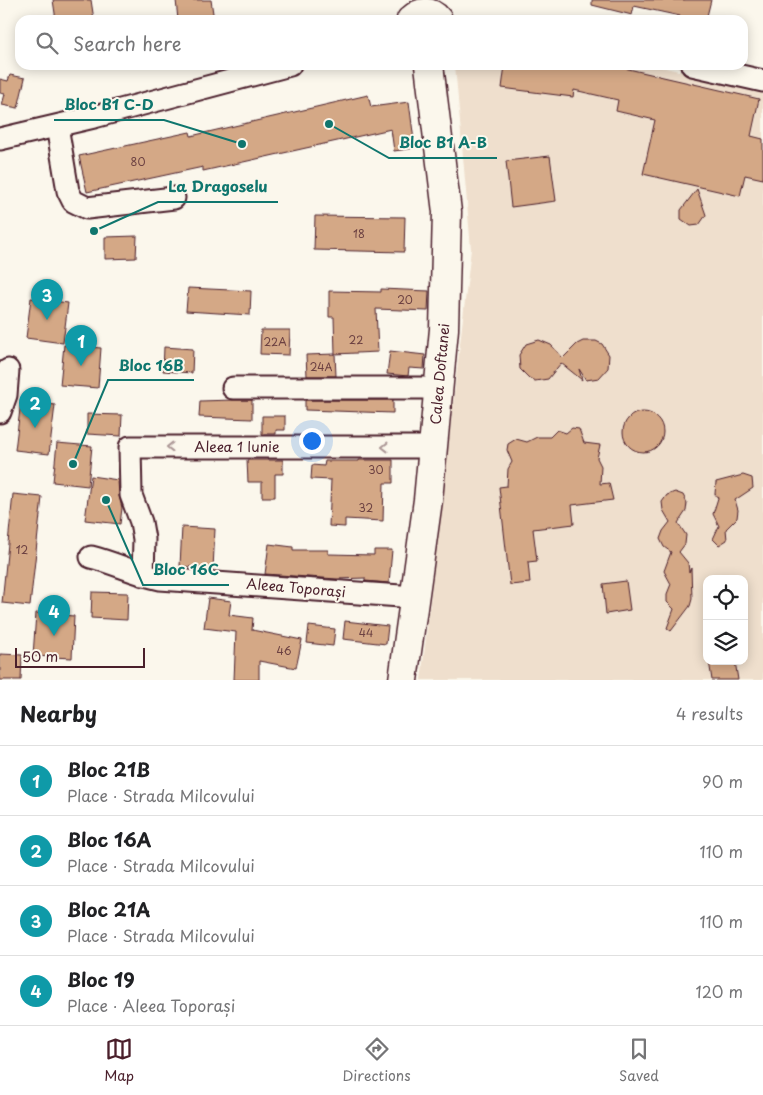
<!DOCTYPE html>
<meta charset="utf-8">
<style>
body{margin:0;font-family:"Playpen Sans",sans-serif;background:#f2f2f2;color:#202124}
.controls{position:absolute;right:15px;bottom:15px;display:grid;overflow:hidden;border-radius:10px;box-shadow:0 2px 12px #0003}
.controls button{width:45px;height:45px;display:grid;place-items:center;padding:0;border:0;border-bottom:1px solid #e0e0e0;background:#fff;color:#202124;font:25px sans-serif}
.scale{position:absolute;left:15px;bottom:12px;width:130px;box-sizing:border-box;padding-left:5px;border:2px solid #4a1f2b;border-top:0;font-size:14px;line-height:18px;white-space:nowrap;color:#4a1f2b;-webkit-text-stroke:4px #fbf7ec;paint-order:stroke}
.you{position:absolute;left:311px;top:440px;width:18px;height:18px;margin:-12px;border:4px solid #fff;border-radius:50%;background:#1a73e8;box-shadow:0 0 0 8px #1a73e833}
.badge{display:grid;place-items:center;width:32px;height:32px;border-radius:50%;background:#4a1f2b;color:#fff;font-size:16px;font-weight:700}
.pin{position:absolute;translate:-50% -41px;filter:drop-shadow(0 1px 2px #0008)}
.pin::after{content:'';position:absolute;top:26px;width:18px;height:15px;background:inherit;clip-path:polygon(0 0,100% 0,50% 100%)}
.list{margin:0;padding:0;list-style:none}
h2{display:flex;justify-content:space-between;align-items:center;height:65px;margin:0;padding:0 20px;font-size:21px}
h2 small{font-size:16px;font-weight:400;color:#757577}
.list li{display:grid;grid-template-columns:32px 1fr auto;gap:15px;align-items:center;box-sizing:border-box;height:70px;padding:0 20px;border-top:1px solid #e0e0e0}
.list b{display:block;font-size:19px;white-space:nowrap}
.list p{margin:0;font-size:16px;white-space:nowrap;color:#757577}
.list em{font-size:16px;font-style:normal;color:#757577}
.icon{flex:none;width:28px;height:28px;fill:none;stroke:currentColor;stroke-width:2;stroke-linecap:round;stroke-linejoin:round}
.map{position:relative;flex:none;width:763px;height:680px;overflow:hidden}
.search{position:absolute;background:#fff;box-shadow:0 2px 12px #0003;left:15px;right:15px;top:15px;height:55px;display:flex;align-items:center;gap:12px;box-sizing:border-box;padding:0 18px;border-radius:15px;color:#757577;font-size:19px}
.sheet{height:345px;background:#fff}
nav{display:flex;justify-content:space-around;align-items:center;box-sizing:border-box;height:70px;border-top:1px solid #e0e0e0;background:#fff;font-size:14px;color:#757577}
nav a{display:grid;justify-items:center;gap:2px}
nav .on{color:#4a1f2b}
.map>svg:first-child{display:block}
.built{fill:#efdfcd;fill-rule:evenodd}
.building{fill:#d4a886;stroke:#4a1f2b}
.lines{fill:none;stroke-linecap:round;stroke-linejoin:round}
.minor-casing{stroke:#4a1f2b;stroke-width:25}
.major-casing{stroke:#4a1f2b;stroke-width:31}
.minor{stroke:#fbf7ec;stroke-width:21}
.major{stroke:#fbf7ec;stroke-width:28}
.oneway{stroke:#ab9695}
.labels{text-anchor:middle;stroke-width:4;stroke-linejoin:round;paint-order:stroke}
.number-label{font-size:11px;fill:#6c4142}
.street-label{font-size:14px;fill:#4a1f2b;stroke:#fbf7ec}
.leader{fill:none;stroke:#0f766e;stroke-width:2}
.callout-dot{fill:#0f766e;stroke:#fbf7ec;stroke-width:2}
.callout-label{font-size:15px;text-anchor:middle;font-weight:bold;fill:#0f766e;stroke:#fbf7ec;stroke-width:4;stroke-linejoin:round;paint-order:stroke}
</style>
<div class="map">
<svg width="763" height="680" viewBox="0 0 763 680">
<rect width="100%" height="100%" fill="#fbf7ec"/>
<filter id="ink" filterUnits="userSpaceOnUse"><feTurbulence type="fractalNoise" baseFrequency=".02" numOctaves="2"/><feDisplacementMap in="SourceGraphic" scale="10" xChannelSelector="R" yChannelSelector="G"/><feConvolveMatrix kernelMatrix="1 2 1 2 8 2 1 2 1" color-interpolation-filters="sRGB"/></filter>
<g filter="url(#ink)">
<!-- built -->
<path class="built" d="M455,65H652L763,90V680H421L471,249ZM707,579H744V661H707Z"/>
<!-- building -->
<path class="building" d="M53,0H91L94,20H56Z
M176,0H211L214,20H178Z
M592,0H711L706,20H679L680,16L634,6L632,15L592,5Z
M505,65H611L759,99L751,136L763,139V179L745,175L740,196L643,174L655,120L616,111L618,100L574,90L573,97L502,88Z
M10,75L25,78L18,108L2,105L5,94L0,93V79L8,81Z
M368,95L371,107L409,102L415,148L394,151L391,129L203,171V167L87,192L79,156L190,132L191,136Z
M550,156L556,201L511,207L506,161Z
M697,189L706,215L699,225L691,226L681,219V210Z
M315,216L405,217L404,252L314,250Z
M137,236L136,258L105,259V237Z
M188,288L251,291L250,315L186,311Z
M381,289L429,291L428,311L376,309L378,352L335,354L334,317H329V291L381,292Z
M31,298L68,303L63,343L26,338Z
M261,330H290L289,355L260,354Z
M539,340L551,345L563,358L577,344L583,341H596L602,344L609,355L608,368L599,378L586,380L579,369L582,380L561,363L548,379L535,381L529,378L520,369L519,355L526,344Z
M64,345L101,348L98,388L60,385Z
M164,347L193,349L192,373L163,371Z
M390,351L425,355L424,369L409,368L408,376L387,374Z
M335,354L336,376H307L306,355Z
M233,400H252V419L199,417L200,401Z
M305,400H393V413L305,410Z
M21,401L55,405L49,454L15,450Z
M623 432a20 20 0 1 1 40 0a20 20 0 1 1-40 0Z
M87,414L122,415L121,436L87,434Z
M262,416H285V430H276V434H262Z
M572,428L579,429L584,443L600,445L597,458L601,466L600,484L609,483L613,500L572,505L574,524L533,529L537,561L528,562L530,583L510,585L499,487L507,486L508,469L512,462L507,450L508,444L516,439L527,442L537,437H550L557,430L566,433Z
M57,443L92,446L88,486L53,482Z
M247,460H283V474H275V497H262V482H248Z
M359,460H393V483H384L383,521L345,519V527L329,526L331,480L311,479L312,465L324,466L325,461H359Z
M743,475L752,478L753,488L735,500L738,510L737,518L726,529L727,540L719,545L713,539L719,526L713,514L718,498L715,494L716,482Z
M91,476L118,480L119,496L122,508L120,524L85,520Z
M675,492L683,495L687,503L686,511L678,523L686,535L685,544L679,552L688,563L689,572L691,568L692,599L690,606L671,631L667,628L674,609L667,602V594L671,584L664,571L671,552L664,547L660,539L663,531L670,522L663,510L662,502L667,495Z
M13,494L42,497L30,606L2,603Z
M182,527L215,529L213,569L180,566Z
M269,544L293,547V550H328V554L374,555V550H392L389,583L365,581V578L337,579L265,574Z
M626,581L630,610L606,614L603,584Z
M92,592L128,593L127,620L91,618Z
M208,598L231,601L229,615L253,618L252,630L302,640L296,668L259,661V680H234L236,632L204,628Z
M36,613L74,616L72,658L33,656Z
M345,621L388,626L386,644L343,639Z
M309,626L335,629L333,646L307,643Z
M0,654L22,655L21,680H0Z
M709,661H735L738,680H712Z"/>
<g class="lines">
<defs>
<path id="minor" d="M692,65L763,81
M57,126L68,191L73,201L87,208L174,198
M0,139L94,117L290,65
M233,388H439
M0,412L6,395L8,370
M91,557C115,563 136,574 160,579L415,597
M143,575L144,539L141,522L131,495L130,447H433"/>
<path id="major" d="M411,20C420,11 430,10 438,20
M403,680L428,500L444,329L447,212L429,65"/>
</defs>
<!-- minor casing -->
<use href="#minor" class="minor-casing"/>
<!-- major casing -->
<use href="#major" class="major-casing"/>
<!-- minor -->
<use href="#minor" class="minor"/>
<!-- major -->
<use href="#major" class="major"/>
</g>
<!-- one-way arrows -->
<defs><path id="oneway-chevron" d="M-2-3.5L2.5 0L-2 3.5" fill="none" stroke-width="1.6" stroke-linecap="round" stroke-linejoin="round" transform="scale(1.25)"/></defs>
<g class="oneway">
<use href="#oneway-chevron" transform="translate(170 447) rotate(-180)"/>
<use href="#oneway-chevron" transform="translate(385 447) rotate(-180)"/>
</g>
</g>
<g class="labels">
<!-- number labels -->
<g class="number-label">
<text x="138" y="166">80</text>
<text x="359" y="238">18</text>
<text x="405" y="304">20</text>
<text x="356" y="344">22</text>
<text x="275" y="346">22A</text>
<text x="321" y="371">24A</text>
<text x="376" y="474">30</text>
<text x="366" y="512">32</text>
<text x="22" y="554">12</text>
<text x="366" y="637">44</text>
<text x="284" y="655">46</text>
</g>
<!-- street labels -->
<g class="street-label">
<text transform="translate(440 374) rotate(-85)" y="5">Calea Doftanei</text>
<text x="237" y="452">Aleea 1 Iunie</text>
<text transform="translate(296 588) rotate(5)" y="5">Aleea Toporași</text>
</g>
</g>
<!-- callouts -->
<path class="leader" d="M242 144L164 120H54M329 124L389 158H497M94 231L158 202H278M73 464L108 380H194M106 500L143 585H229"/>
<g class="callout-dot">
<circle cx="242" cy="144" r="5"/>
<circle cx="329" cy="124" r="5"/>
<circle cx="94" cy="231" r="5"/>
<circle cx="73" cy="464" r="5"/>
<circle cx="106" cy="500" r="5"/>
</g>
<g class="callout-label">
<text x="109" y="110">Bloc B1 C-D</text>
<text x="443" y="148">Bloc B1 A-B</text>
<text x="218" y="192">La Dragoselu</text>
<text x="151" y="371">Bloc 16B</text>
<text x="186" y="575">Bloc 16C</text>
</g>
</svg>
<div class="controls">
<button><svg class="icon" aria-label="locate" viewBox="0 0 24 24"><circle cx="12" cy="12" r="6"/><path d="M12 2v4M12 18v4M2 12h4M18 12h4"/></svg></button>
<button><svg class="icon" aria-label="layers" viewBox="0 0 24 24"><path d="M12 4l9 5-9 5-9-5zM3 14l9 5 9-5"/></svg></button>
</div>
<div class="scale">50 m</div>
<div class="you"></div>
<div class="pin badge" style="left:81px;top:366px;background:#0f9aa8">1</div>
<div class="pin badge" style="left:35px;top:428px;background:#0f9aa8">2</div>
<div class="pin badge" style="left:47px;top:320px;background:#0f9aa8">3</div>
<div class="pin badge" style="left:54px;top:636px;background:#0f9aa8">4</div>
<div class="search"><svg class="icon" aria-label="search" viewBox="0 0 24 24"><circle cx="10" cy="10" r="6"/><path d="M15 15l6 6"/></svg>Search here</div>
</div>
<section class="sheet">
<h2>Nearby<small>4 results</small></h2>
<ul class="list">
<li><span class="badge" style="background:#0f9aa8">1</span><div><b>Bloc 21B</b><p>Place · Strada Milcovului</p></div><em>90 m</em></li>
<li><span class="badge" style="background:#0f9aa8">2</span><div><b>Bloc 16A</b><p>Place · Strada Milcovului</p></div><em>110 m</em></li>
<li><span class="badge" style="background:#0f9aa8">3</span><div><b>Bloc 21A</b><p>Place · Strada Milcovului</p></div><em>110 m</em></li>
<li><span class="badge" style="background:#0f9aa8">4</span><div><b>Bloc 19</b><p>Place · Aleea Toporași</p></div><em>120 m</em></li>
</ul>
</section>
<nav>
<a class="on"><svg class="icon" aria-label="map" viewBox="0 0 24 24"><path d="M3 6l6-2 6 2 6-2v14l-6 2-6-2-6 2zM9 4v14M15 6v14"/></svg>Map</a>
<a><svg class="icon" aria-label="directions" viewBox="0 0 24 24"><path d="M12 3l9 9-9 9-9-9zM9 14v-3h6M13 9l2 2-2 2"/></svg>Directions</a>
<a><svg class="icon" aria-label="saved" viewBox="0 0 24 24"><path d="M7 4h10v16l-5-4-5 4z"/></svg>Saved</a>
</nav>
